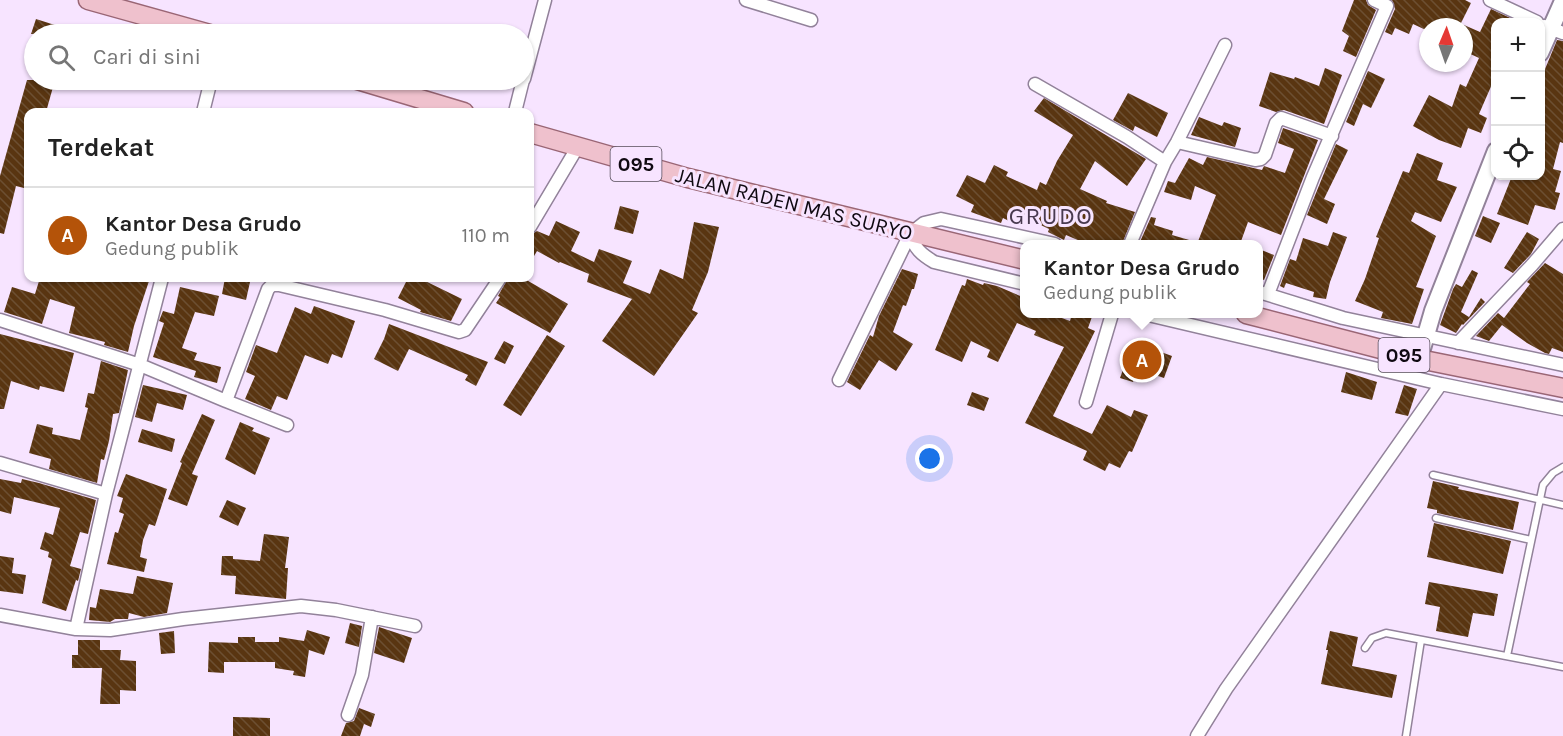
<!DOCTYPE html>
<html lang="id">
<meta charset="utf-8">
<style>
body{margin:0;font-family:Karla,sans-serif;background:#f6f6f6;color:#222}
.controls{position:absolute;right:18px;top:18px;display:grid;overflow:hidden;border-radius:12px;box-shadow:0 2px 4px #0004}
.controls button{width:54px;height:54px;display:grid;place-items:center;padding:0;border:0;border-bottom:2px solid #e0e0e0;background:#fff;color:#222;font:30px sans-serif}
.compass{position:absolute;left:1419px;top:18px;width:54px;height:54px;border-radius:50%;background:#fff;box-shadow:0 2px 4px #0004;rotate:2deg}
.you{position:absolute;left:930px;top:459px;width:21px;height:21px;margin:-15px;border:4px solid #fff;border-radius:50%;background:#1a73e8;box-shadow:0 0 0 9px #1a73e833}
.badge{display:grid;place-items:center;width:39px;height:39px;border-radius:50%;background:#b45309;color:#fff;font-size:20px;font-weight:700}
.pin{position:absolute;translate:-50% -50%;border:3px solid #fff;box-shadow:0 2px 6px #0006}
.popup{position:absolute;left:1020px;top:240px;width:243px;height:78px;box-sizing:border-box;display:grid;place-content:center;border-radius:12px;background:#fff;filter:drop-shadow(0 2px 4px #0005);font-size:20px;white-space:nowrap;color:#767676}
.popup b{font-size:22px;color:#222}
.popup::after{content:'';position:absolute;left:50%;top:100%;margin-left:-12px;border:12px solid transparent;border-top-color:#fff}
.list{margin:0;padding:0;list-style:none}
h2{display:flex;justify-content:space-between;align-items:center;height:78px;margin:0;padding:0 24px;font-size:26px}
h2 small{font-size:20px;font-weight:400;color:#767676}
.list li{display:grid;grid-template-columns:39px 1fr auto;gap:18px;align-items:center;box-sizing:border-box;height:96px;padding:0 24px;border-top:2px solid #e0e0e0}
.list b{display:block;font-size:22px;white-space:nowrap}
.list p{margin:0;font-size:20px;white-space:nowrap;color:#767676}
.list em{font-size:20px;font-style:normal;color:#767676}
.icon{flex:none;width:33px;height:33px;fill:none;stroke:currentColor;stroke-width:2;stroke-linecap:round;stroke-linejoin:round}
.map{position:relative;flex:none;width:1563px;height:736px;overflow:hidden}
.search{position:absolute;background:#fff;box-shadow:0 2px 4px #0004;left:24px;top:24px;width:510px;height:66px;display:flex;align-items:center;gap:15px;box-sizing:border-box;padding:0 21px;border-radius:33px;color:#767676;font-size:22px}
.panel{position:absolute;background:#fff;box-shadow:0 2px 4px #0004;left:24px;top:108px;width:510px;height:174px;border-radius:12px}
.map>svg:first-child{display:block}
.building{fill:url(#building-back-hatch)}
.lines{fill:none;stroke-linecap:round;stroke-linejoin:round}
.lane-casing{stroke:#92829a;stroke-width:9}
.street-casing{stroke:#92829a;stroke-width:15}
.secondary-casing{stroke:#92829a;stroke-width:20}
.primary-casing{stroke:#9a6675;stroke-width:21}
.lane{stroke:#fff;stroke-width:6}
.street{stroke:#fff;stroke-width:12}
.secondary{stroke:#fff;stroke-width:16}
.primary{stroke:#efc1cd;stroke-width:18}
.labels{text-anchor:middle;stroke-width:6;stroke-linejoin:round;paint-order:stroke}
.shield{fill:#f7e4ff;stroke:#554b58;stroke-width:1.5}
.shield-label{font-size:20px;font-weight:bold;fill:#0f0911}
.street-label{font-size:21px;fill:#0f0911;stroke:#f7e4ff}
.quarter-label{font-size:24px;letter-spacing:1.5px;fill:#493a50;stroke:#f7e4ff}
</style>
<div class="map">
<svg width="1563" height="736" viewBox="0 0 1563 736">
<defs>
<pattern id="building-back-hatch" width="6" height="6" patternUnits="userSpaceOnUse" patternTransform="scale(1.5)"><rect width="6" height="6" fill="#593511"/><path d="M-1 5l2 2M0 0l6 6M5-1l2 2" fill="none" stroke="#6c4f32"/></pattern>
</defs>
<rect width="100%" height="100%" fill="#f7e4ff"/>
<!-- building -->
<path class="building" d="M1354,0H1366L1368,5L1376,10L1356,57L1343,51L1349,36L1342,31Z
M1392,0H1465L1471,3L1459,27H1428V31L1413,24L1409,34L1395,28L1392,35L1385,32L1395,9Z
M1491,9L1519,22H1496V75L1479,114L1487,118L1481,133L1468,128L1461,148L1439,140L1413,126L1429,95L1452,107L1460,84L1466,87L1479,58L1464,51V25L1480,32Z
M36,19L58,26L55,34H31Z
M1557,40L1563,41V143L1560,142L1553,169L1561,171L1555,192L1560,193L1555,210L1535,205L1528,225L1497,214L1512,176H1540V73L1543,74Z
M1325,68L1342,75L1324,124L1284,110L1276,112L1259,106L1270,72L1294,79L1295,77L1319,86Z
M1368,71L1385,79L1371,108L1363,104L1354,126L1346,122Z
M27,80H55L46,112H28V172L24,188L16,186L4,234L0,233V176Z
M1128,93L1168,113L1157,137L1135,126L1133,131L1113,120Z
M1044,98L1146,159L1127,186L1095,161L1080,189L1107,201L1106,203L1135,212L1122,244H1087L1066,235L1064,240L1048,232L1049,229L1022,216L1017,225L1003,218L1001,223L971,212L974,205L956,196L967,175L985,183L994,165L1008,172L1006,176L1037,190L1040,182L1046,185L1057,161L1073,135L1034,111Z
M1199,117L1222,126L1224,122L1241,128L1235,147L1191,135Z
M1283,128L1318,140L1281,235L1248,222L1240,244H1197L1216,195L1195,186L1191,200L1164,192L1168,181L1175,183L1189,158L1203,165L1207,157L1262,170L1264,166L1285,173L1294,149L1278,143Z
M1336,144L1348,150L1324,199L1335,204L1327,224L1307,215Z
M1417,153L1443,163L1437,180L1457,187L1441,222L1415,212L1411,221L1436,236L1416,287L1424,289L1412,324L1381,318L1383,312L1355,301L1365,279L1379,238L1376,237L1403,171L1409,173Z
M620,206L639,211L633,234L614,229Z
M1483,216L1500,223L1491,243L1475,236Z
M1151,217L1156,218L1154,225L1173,231L1172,235L1196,242L1195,244H1139Z
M556,221L580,232L571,251L594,262L599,249L632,261L623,283L650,294L660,269L683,279L694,222L719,227L708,272L692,310L698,313L654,376L602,341L632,299L587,282L589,274L560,262L559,263L537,251L530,263V235L537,231L549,236Z
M1333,232L1347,237L1330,282L1326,299L1313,297L1314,292L1286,283L1284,288L1280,286L1290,259L1296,261L1303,238L1328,246Z
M1527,232L1539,239L1531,254L1513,273L1504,268Z
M1259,249L1274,255L1264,280L1259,278Z
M1545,263L1563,274V352L1552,348L1549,354L1545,353L1527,343L1502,325L1489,341L1476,336L1498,313L1504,318L1530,284L1527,282Z
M902,269L918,274L914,289H912L906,306L903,305L893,332L913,344L896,371L879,360L860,390L847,382L870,335L873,337L879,316Z
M1472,270L1478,273L1461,312L1469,317L1481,298L1485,302L1463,325L1462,324L1456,333L1440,325L1453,289L1456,284L1462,287Z
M40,278H150L134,326L128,352L104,345L105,342L69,333L75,307L50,299L42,324L4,312L12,287L35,294Z
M225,278L250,282L246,300L222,294Z
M408,278H419L462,299L451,321L420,312L421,310L398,298Z
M508,278H523L568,304L550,333L496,303L500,297L498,296Z
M967,279L983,285L984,283L997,286L1025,298V314H1051L1070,321L1072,314H1093L1088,328L1095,331L1053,416L1092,434L1107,405L1131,417L1134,410L1148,415L1132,452L1129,451L1120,468L1109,463L1105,471L1083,460L1087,451L1025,423L1064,347L1034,335L1036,331L1017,323L998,362L987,357L990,350L971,341L962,362L935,350L962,285L965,286Z
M180,287L219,296L214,316L195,312L182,348L197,353L194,360L221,367L217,383L194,377L196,371L153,357L164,323L159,321L163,311L174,314Z
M314,306L355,321L342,358L332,354L328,364L305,355L287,400L277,396L271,410L245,399L255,376L246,372L256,345L277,353L295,307L311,314Z
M389,324L488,362L476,386L465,380L468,375L409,349L398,371L374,359L384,339Z
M0,334L74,353L64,392L40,386L39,390L11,381L4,409H0Z
M547,335L565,346L521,416L503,405Z
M504,341L514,346L505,364L494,359Z
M1133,342L1172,356L1164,378L1137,369L1133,382L1120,378Z
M101,361L128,370L119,413L113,414L109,441L104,460L101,459L97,483L49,469L51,459L29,453L37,424L53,428L52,434L80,440L88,408L85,407L88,393L94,394Z
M1346,372L1377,382L1372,400L1341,392Z
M143,385L187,395L183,410L157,403L152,422L135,417Z
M1404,385L1417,389L1408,416L1395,413Z
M972,392L989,398L984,411L967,405Z
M202,414L215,420L192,474L198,476L187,506L168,499L182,463L180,462Z
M240,422L254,428L252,431L270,438L255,475L225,459Z
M142,429L175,439L172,452L138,442Z
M126,474L167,489L155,526L149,524L143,540L140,557L147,559L144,572L107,564L115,532L118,533L124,514L119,512L123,498L117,496Z
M0,479L21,483L22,479L39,483L96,500L88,534L80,532L70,566L81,569L78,581L76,580L66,611L42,603L52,559L48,557L49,552L40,549L45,532L53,535L60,508L14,497L11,514L0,511Z
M1433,481L1459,487L1458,489L1519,502L1513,530L1437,513V510L1427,508Z
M227,500L246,508L238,526L219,517Z
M1434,523L1511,541L1503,574L1427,557Z
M264,534L289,537L285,568H288L286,599L235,594L236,576L221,575L222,556H233V559L260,561Z
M0,556L14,558L12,573L26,575L23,594L0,591Z
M137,576L173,583L167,613L144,617L129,613L128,619H115L110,622L89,620L90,607L96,608L100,589L133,594Z
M1429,582L1498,594L1494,616L1473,613L1468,637L1436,631L1440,607L1425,604Z
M350,623L362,626L359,647L345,643Z
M379,627L412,638L404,663L374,653Z
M307,630L330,637L324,655L309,650L305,677L293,675L294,671L275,668V662H224V673L208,672L209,642L238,643V637H255V642H279V637L304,641Z
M174,631L175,653L161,654L159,633Z
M1330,631L1358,637L1352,666L1397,675L1392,698L1321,684L1328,650H1326Z
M78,640H100V650H121L120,660L136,661V691L120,690V704H100L102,668H72V655H78Z
M359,708L375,714L371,727L364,724L360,736H341L346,723L354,721Z
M233,717L270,718V736H233Z"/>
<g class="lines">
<defs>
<path id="lane" d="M1433,475L1563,505
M1436,518L1531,540
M1365,648L1372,638L1386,633L1563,667
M1507,656L1543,485L1553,473L1563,467
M1406,736L1421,640"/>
<path id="street" d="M746,0L811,20
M1490,0L1537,22
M1544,26L1563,33
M524,79L545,0
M1035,84L1127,137L1165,162
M203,112L211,80
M515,112L523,80
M1177,142L1255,160L1261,159L1265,155L1276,123L1281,118L1332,136
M530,227L577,148
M910,234C915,249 921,254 934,262L1025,284
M1130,244L1165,162L1177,142L1225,45
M1259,292L1343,318L1563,365
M1268,294L1313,177L1387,6L1374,0
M1144,314L1441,384L1563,409
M0,320L140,365L226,401L268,289L272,285H279L385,310L459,332L465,330L500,278
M1458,343L1532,265L1563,229
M839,380L910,234L924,223L941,219L1055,244
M226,401L287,425
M1086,402L1112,314
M0,463L106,494
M0,615L76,629L110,630L183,619L301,606L336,610L415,626
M76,629L106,494L162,278
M348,715L362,675L372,617
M1197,736L1226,689L1441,384"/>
<path id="secondary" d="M1540,53L1563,1
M1419,359L1433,311L1496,151"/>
<path id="primary" d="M88,0L210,34
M357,80L464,112
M530,133L688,178L1025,260
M1246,314L1419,359L1563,388"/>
</defs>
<!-- lane casing -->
<use href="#lane" class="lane-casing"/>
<!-- street casing -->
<use href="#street" class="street-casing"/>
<!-- secondary casing -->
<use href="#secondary" class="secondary-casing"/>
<!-- primary casing -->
<use href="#primary" class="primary-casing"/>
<!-- lane -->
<use href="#lane" class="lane"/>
<!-- street -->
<use href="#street" class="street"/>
<!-- secondary -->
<use href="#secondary" class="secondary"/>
<!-- primary -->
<use href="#primary" class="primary"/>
</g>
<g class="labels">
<!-- shield labels -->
<g class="shield">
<rect x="610.5" y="147" width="51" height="34" rx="4.5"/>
<rect x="1378.5" y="338" width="51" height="34" rx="4.5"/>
</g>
<g class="shield-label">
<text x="636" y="171">095</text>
<text x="1404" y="362">095</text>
</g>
<!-- street labels -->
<g class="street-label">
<text transform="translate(794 204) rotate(14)" y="7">JALAN RADEN MAS SURYO</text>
</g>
<!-- quarter labels -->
<g class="quarter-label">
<text x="1051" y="224">GRUDO</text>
</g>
</g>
</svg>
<div class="controls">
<button>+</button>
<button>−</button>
<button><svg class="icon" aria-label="locate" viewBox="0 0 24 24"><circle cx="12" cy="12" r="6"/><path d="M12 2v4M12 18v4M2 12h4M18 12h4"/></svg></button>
</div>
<svg class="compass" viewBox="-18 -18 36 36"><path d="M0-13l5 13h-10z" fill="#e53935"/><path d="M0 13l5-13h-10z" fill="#767676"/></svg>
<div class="you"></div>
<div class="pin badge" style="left:1142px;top:360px">A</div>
<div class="popup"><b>Kantor Desa Grudo</b>Gedung publik</div>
<div class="search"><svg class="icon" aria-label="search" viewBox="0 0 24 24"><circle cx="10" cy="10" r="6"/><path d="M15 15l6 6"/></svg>Cari di sini</div>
<section class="panel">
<h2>Terdekat<small></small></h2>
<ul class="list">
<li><span class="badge">A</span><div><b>Kantor Desa Grudo</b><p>Gedung publik</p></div><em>110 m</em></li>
</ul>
</section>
</div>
